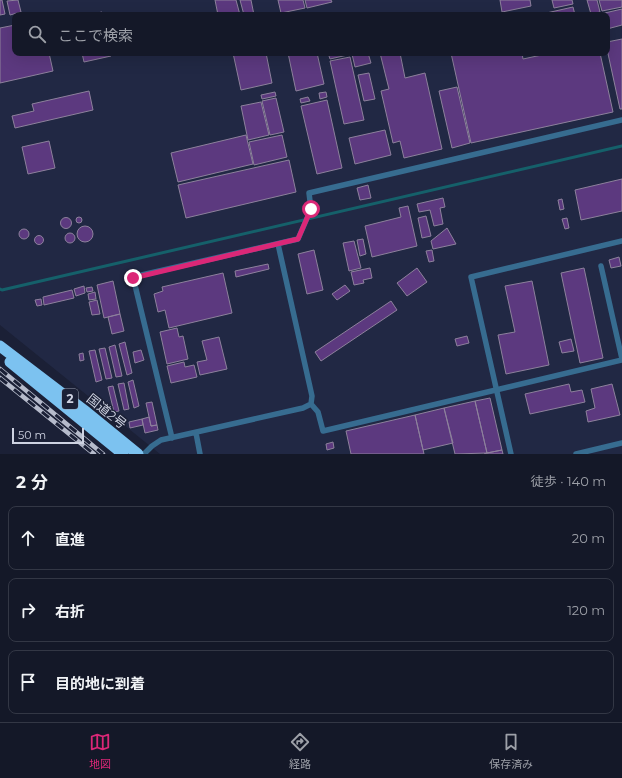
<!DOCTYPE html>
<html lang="ja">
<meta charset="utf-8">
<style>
body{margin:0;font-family:Montserrat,"Noto Sans JP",sans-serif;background:#212534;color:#f1f3f6}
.scale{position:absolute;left:12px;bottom:10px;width:72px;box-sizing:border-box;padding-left:4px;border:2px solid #ced2e1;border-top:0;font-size:11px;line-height:14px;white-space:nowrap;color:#ced2e1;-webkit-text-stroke:3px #1b2036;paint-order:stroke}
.stop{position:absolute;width:12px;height:12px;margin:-9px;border:3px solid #db2777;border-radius:50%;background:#fff}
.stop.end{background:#db2777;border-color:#fff;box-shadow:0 1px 4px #0008}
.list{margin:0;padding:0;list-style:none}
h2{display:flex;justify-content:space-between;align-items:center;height:52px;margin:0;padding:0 16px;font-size:17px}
h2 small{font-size:13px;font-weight:400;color:#9da0a8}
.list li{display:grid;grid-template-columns:26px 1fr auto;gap:12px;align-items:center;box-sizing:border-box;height:64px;margin:0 8px 8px;padding:0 8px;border:1px solid #333745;border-radius:8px}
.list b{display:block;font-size:15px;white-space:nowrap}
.list em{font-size:13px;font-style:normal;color:#9da0a8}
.icon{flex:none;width:22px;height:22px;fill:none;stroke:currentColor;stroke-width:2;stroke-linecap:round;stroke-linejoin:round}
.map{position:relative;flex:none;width:622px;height:454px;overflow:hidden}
.search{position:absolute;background:#141828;box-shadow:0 4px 16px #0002;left:12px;right:12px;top:12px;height:44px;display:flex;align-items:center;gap:10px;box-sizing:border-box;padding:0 14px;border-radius:8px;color:#9da0a8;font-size:15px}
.sheet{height:268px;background:#141828}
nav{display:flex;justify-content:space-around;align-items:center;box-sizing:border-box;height:56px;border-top:1px solid #333745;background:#141828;font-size:11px;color:#9da0a8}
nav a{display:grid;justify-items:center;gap:2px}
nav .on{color:#db2777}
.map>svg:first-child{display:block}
.built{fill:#212844;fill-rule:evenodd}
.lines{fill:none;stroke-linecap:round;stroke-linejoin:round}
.stream{stroke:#15606a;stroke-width:3}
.building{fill:#5c397f;stroke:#8d819c}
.service{stroke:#376c90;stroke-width:5.5}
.trunk{stroke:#7cc2f0;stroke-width:11}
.rail-casing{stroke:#b6bbcb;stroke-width:4.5}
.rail{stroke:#1b2036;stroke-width:3;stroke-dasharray:9;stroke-linecap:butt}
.route{stroke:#db2777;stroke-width:5}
.labels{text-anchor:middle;stroke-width:3;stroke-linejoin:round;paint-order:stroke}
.shield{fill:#1b2036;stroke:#989dae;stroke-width:1}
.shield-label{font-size:12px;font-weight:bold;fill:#ced2e1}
.street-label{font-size:13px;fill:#ced2e1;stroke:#1b2036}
</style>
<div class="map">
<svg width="622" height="454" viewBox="0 0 622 454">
<rect width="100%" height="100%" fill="#1b2036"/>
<!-- built -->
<path class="built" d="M0,0H622V454H160L0,325ZM15,15H607V53H15Z"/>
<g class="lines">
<!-- stream -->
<path class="stream" d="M0,289L2,290L622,146"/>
</g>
<!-- building -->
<path class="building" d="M0,0H2L5,14L0,15Z
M18,0L21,12L10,15L7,1Z
M215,0H236L240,15H218Z
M240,0H251L254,15H244Z
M278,0H303L305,8L281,13Z
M305,0H331L332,2L307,8Z
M500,0H530L531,6L502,12Z
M552,0H572L573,4L554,8Z
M587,0H597L600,12L591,14Z
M599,0H622V7L602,11Z
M573,7L575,15H543L542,14Z
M622,9V25L607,29V15H596Z
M102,12L103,15H87Z
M15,25V53H49L53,71L0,83V28Z
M622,39V109H620L607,49V42Z
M82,53H110L111,56L84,62Z
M233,53H266L272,83L241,90Z
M288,53H317L324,84L296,91Z
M328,53H368L371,63L355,67L352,54L330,59Z
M380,53H400L405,78L425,73L442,149L404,158L400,141L393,143L381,91L389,89Z
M451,53H522L523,59L551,53H600L613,112L471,143Z
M350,57L364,120L344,124L330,61Z
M369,73L375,99L364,101L358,75Z
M457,87L470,143L452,148L439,91Z
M89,91L93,110L15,128L12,116L34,111L32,104Z
M275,92L276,96L262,99L261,95Z
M326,92L327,97L320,99L319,93Z
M308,97L310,101L301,103L300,99Z
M276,98L284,132L270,135L262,101Z
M327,100L342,168L317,174L301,106Z
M261,102L269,135L248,140L241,106Z
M385,130L391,155L355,164L349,138Z
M246,135L253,164L178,182L171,153Z
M282,135L287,157L254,165L249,142Z
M49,141L55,168L28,174L22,147Z
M289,160L296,192L186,218L178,185Z
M622,179V211L581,220L575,190Z
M368,185L371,198L360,200L357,188Z
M443,198L445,207L440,208L443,224L434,226L430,210L419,212L417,204Z
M562,199L564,209L560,210L558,200Z
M408,206L417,246L372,257L365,226L401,217L399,208Z
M426,216L431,236L422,238L418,218Z
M76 220a3 3 0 1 1 6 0a3 3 0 1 1-6 0Z
M60.5 223a5.5 5.5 0 1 1 11 0a5.5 5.5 0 1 1-11 0Z
M567,218L569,228L565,229L562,219Z
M77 234a8 8 0 1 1 16 0a8 8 0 1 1-16 0Z
M447,228L456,244L433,249L431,241Z
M19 234a5 5 0 1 1 10 0a5 5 0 1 1-10 0Z
M65 238a5 5 0 1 1 10 0a5 5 0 1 1-10 0Z
M34.5 240a4.5 4.5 0 1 1 9 0a4.5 4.5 0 1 1-9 0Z
M363,239L366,254L360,256L357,240Z
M354,241L361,268L349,271L343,243Z
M314,250L323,290L307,294L298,254Z
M432,250L434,261L429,262L426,251Z
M619,257L621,266L611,268L609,260Z
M268,264L269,269L236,277L235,271Z
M370,268L372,278L363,280L364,283L354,285L351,272Z
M417,268L427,282L407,296L397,283Z
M584,268L603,358L580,363L561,273Z
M223,273L232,313L169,328L165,310L158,312L154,294L163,291L162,287Z
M113,281L120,314L104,318L97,285Z
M532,281L549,365L506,374L498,335L515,332L505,286Z
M345,285L350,291L337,300L332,294Z
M84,286L85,293L76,296L74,289Z
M92,287L93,291L87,292L86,288Z
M72,290L74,298L44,305L43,297Z
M95,292L96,299L89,300L88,294Z
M41,299L42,305L37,306L35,300Z
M97,300L100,314L92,315L89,302Z
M391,301L397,310L321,361L315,352Z
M120,314L124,331L112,334L108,317Z
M177,328L179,337L183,336L188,359L167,364L160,332Z
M467,336L469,343L457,346L455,339Z
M219,337L227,369L200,375L197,362L207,360L202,341Z
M571,339L574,351L562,353L559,342Z
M125,342L132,373L127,375L119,344Z
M115,345L122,376L116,377L109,347Z
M105,348L112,378L106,379L99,349Z
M95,350L102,380L96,382L89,351Z
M141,350L144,360L135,363L133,352Z
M83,353L84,360L80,361L79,354Z
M184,362L185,367L194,365L197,377L171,383L167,366Z
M133,380L139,406L134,408L128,382Z
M124,383L129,409L124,410L118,384Z
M569,384L571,392L582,390L585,402L530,414L525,394Z
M612,384L620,415L588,422L586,411L595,408L591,389Z
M113,386L119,411L114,412L108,387Z
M490,398L502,450L487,453L475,401Z
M475,401L487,453L455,454L444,408Z
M152,402L157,425L151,426L146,403Z
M444,408L453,443L423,450L415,415Z
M415,415L424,454H351L346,431Z
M149,417L151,426L157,425L158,430L145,433L142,419Z
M142,419L143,425L130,428L129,422Z
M333,442L334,448L327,450L326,444Z
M502,450L503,454H484L487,453Z"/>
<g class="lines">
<!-- service -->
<path class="service" d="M601,266L622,359
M311,404L318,412L323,431L622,360
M196,433L200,454
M172,438L133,277L298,239L311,209L309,193L622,120
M144,454L152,446L161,440L303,408L311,404L312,396L278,244
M511,454L471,277L622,241
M576,454L622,443"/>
<!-- trunk -->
<path class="trunk" d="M0,346L84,410L138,454
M10,362L123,454"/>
<defs>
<path id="rail" d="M0,369L103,454
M0,378L94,454"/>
</defs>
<!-- rail casing -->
<use href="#rail" class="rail-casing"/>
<!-- rail -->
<use href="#rail" class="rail"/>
</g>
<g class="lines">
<!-- route -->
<path class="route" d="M133,278L298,239L311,209"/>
</g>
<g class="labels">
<!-- shield labels -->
<rect class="shield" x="62" y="389" width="16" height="20" rx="3"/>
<g class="shield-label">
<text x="70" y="403">2</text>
</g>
<!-- street labels -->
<g class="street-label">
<text transform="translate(107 411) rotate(39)" y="5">国道2号</text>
</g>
</g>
</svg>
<div class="scale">50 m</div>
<div class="stop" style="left:311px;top:209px"></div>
<div class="stop end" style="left:133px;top:278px"></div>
<div class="search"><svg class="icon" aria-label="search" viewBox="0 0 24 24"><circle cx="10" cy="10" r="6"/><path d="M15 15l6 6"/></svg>ここで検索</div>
</div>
<section class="sheet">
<h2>2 分<small>徒歩 · 140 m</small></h2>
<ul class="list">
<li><svg class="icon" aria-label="ahead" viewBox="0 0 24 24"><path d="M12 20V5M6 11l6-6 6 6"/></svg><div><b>直進</b></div><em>20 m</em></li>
<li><svg class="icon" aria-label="right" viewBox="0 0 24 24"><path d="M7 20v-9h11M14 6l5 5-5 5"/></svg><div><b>右折</b></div><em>120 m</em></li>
<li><svg class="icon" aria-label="arrive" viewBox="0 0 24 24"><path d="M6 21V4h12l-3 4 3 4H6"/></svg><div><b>目的地に到着</b></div></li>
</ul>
</section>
<nav>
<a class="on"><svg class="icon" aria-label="map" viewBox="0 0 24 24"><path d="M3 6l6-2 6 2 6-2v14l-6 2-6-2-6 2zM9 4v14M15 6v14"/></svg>地図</a>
<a><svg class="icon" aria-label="directions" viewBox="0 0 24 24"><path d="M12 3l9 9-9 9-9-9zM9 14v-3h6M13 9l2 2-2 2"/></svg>経路</a>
<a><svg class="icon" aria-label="saved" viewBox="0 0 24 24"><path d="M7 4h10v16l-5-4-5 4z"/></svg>保存済み</a>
</nav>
